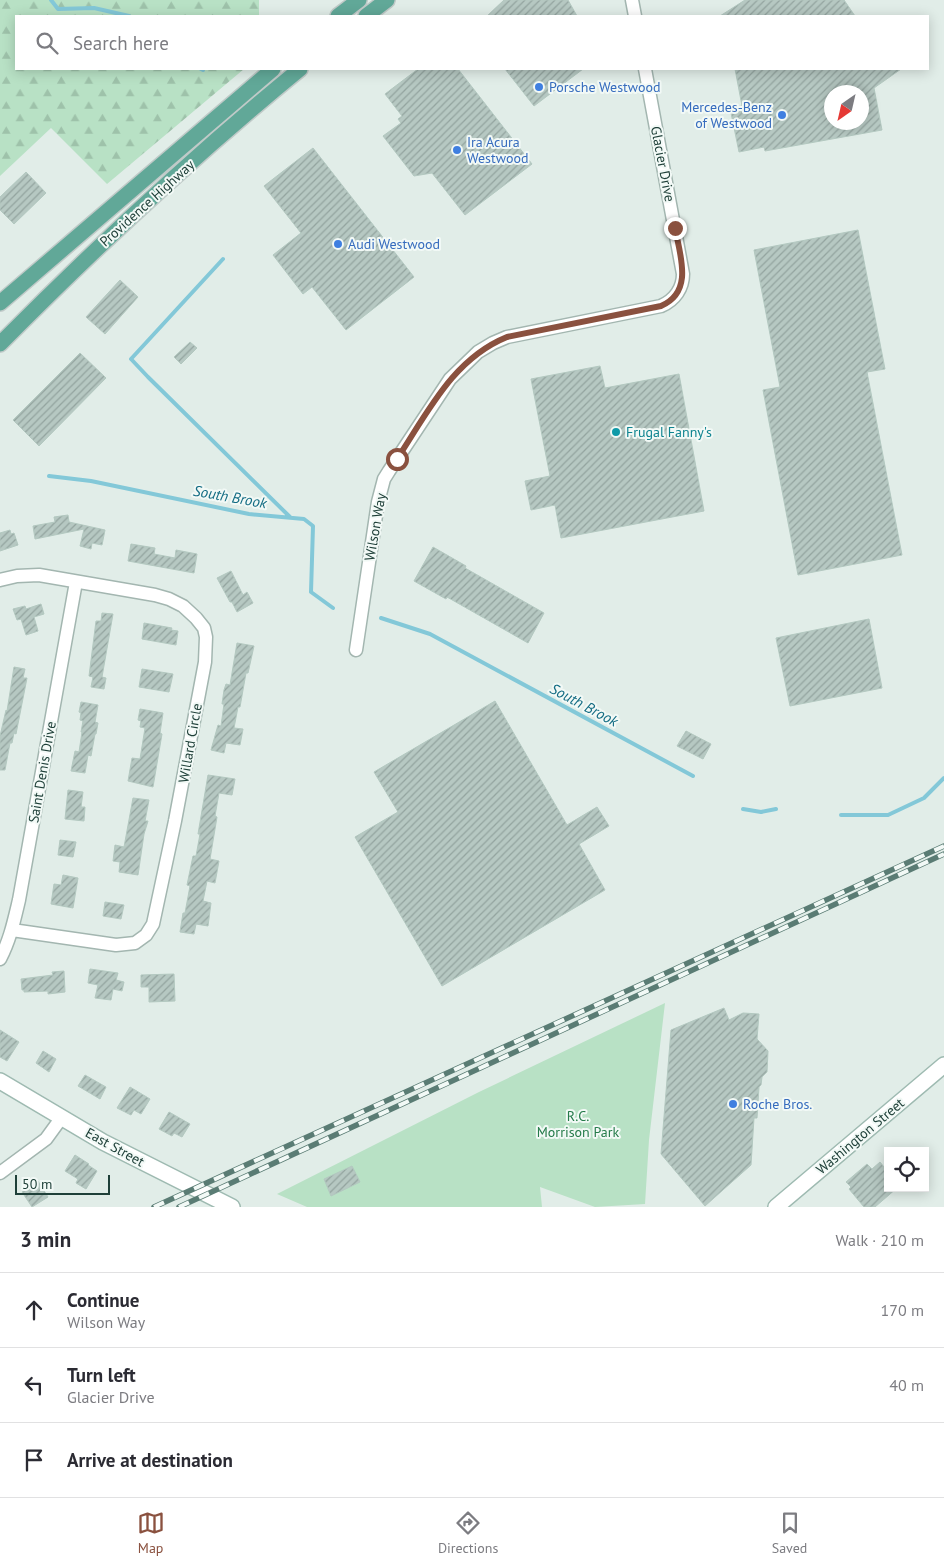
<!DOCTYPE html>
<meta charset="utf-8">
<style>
body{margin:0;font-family:"PT Sans",sans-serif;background:#f7f7f7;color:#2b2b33}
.controls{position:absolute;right:15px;bottom:15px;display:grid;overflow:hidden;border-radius:0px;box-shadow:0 2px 12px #0003}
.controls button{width:45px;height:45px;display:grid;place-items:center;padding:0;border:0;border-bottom:1px solid #e1e1e2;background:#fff;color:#2b2b33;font:25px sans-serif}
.compass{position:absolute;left:824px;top:85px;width:45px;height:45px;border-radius:50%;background:#fff;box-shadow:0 2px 12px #0003;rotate:214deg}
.scale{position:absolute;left:15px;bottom:12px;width:95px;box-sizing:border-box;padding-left:5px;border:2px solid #1f4039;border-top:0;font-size:14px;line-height:18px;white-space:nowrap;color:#1f4039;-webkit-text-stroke:4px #f2f9f6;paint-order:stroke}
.stop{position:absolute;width:15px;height:15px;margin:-11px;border:4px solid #8a513f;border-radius:50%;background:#fff}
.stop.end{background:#8a513f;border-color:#fff;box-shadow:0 1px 5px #0008}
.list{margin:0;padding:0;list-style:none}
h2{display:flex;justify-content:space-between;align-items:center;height:65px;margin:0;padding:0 20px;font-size:21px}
h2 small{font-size:16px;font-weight:400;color:#7c7c81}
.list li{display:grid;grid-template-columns:32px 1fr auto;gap:15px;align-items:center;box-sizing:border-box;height:75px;padding:0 20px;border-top:1px solid #e1e1e2}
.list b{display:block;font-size:19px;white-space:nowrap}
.list p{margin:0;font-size:16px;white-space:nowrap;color:#7c7c81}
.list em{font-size:16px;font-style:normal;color:#7c7c81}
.icon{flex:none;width:28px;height:28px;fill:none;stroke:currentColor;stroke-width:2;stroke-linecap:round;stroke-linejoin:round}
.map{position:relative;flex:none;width:944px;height:1207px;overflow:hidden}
.search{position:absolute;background:#fff;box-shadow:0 2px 12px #0003;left:15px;right:15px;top:15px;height:55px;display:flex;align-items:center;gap:12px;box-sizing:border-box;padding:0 18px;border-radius:0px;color:#7c7c81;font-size:19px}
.sheet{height:290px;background:#fff}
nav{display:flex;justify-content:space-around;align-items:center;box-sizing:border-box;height:70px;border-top:1px solid #e1e1e2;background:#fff;font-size:14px;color:#7c7c81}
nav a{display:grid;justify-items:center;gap:2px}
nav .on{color:#8a513f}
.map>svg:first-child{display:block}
.green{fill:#b8e1c5}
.forest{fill:url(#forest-firs)}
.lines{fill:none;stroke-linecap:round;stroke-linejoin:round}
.stream{stroke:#83c8d8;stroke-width:4}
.building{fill:url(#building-hatch);stroke:#b3c8c0;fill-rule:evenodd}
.minor-casing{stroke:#a3b6b0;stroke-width:15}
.secondary-casing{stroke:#9ebab1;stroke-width:18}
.primary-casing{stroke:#c0cac8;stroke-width:18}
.minor{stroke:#fff;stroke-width:12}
.secondary{stroke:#fff;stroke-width:15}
.primary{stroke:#61a898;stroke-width:15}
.rail-casing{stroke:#5a7c74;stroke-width:5.5}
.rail{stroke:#f2f9f6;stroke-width:4;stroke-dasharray:11;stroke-linecap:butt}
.route{stroke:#8a513f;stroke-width:6}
.shop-dot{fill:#3f7fe0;stroke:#f2f9f6;stroke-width:2}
.culture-dot{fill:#0f9aa8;stroke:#f2f9f6;stroke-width:2}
.labels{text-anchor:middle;stroke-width:4;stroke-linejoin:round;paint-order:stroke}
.shop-label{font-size:14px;fill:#366cbe;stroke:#f2f9f6;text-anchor:start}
.street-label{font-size:14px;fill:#1f4039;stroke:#f2f9f6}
.culture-label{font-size:14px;fill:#0d838f;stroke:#f2f9f6;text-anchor:start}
.park-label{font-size:14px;fill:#257b4a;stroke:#f2f9f6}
.water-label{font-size:15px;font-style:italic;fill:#136c83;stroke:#f2f9f6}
</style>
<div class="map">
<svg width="944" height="1207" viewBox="0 0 944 1207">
<defs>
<pattern id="forest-firs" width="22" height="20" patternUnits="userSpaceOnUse" patternTransform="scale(1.25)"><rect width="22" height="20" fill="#b8e1c5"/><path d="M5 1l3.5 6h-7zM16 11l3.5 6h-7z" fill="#9ec2aa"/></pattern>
<pattern id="building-hatch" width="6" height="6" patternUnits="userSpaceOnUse" patternTransform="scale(1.25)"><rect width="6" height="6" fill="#b6c8c2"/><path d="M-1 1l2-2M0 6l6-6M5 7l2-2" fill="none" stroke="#93a49f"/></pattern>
</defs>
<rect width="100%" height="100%" fill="#e1ede8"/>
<!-- green -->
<path class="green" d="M665,1003L649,1140L645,1204L595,1207L540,1187L542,1207H307L277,1194L479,1092Z"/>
<!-- forest -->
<path class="forest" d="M0,0H259V16H16V69H244L107,184L51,128L0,176Z"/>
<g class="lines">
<!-- stream -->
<path class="stream" d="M51,0L58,9L94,8L129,16
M201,69L203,70
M223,259L131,359L148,377L290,517
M49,476L91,481L249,514L304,519L313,526L311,592L333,608
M381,618L430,634L693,776
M743,809L761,812L776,809
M841,815H888L924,798L944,778"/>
</g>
<!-- building -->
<path class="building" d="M504,0H568L577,16H487Z
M745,0H844L855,16H720Z
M418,69H458L532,164L465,215L432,173L414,176L383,136L401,123L398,119L402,116L385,94Z
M505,69H583L534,106Z
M735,69H901L874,88L882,130L765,151L764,147L739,152L730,108L742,106ZM832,92H862V122H832Z
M313,148L414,277L346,330L312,287L303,294L273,255L301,233L264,186Z
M26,172L46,193L14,224L0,210V197Z
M858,230L885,369L867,372L902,555L798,575L763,390L780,387L754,250Z
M120,280L138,297L105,334L86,317Z
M190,342L197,348L181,364L174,357Z
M80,353L106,378L39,446L13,420Z
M600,366L605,388L679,374L704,511L561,538L555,505L531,510L525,481L550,476L531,379Z
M68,515L69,522L105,530L102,545L92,543L91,549L80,546L84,529L35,539L33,526L55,522L54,517Z
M10,530L11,534L14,533L18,545L0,551V533Z
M131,544L155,548L154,554L175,558L176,550L197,554L194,573L128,561Z
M433,547L466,566L465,568L544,613L528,643L447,597L446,599L414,581Z
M231,571L243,595L247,592L253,603L237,612L232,602H230L217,578Z
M41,604L44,614L34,617L38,631L26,635L21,619L17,620L13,609L25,606L26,609Z
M102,613L113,614L102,677L106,678L104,689L91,687L93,677L89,676L96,621H101Z
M869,619L882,688L790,706L776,638Z
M144,623L172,628L171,630L178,631L176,645L142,639Z
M237,643L254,646L248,673H246L240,707H238L234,728L243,729L240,745L226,743L224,753L211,750L218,725L221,726L224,704H222L224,690L226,684L230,685Z
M14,667L25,669L23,678H27L16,734L14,733L12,743H10L5,770H0V736L6,710L7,711Z
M142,669L173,674L169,692L139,687Z
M495,701L567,825L597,807L609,826L579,844L605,890L442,986L355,837L398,812L374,772Z
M81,702L98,705L95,722L98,723L96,734H95L91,756L88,755L85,773L71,771L75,751L79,752L82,732H81L83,721L80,720L81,713L79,712Z
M140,709L163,713L160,733L162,734L153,787L128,781L132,758L140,759L145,728L140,727L141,721L138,720Z
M686,731L711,744L703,759L677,746Z
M208,775L235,779L232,795L219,793L215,816L217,817L210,859L219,861L215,883L207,881L203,901L211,903L208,926L196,924L194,934L180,932L183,913H185L190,886L187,885L193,856H196L200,834H198Z
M68,790L83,792L81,807H85L84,821L65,819Z
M133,798L149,800L145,821H148L144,834L138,875L119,872L120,862L113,861L115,845L124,847Z
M60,840L76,842L73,857L58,855Z
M63,875L78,878L73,908L51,904L54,884L61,885Z
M105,902L124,905L121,919L103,916Z
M90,969L118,973L116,980L124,982L122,991L113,989L111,1000L95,998L98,985L88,983Z
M64,971L65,992L48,994V991L24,992V990H22L21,979L53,975L52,972Z
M174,974L175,1001L149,1002V987H141V975Z
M724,1008L729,1020L743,1013L759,1014L757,1039L768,1051L767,1072L762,1077L761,1085L759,1087L757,1118H754L751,1165L705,1206L661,1154L671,1030Z
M0,1030L19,1042L7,1061L0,1057Z
M43,1051L56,1059L49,1072L36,1063Z
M85,1075L106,1087L100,1099L78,1086Z
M130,1087L150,1099L141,1114L134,1110L131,1115L117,1108Z
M169,1112L190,1124L182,1137L174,1133L172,1136L159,1129Z
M75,1155L89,1164L88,1165L97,1171L86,1189L76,1183L78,1179L65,1171Z
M880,1162L888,1172V1188H897L875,1207H864L849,1189L851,1187L846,1182L867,1164L872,1169Z
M352,1166L360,1182L331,1196L324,1179Z
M38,1181L48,1197L32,1207L22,1192Z"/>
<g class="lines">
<defs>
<path id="minor" d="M632,0L635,16
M0,580L17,576L39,575L155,595L169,599L183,606L196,618L204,628L206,637L205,662L175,821L153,924L146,935L135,943L116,945L12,930
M356,650L378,502L384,479L389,471L450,379L478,352L493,343L507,337L661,306C675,300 683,288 683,274L645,69
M0,959C10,940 14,921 19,900L76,582
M0,1173L46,1139L62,1117"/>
<path id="secondary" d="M0,1081L103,1142L232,1207
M776,1207L944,1065"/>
<path id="primary" d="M338,16L359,0
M366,16L387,0
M0,303L273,69
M0,344C96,247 195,155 300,69"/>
</defs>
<!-- minor casing -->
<use href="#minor" class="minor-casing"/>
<!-- secondary casing -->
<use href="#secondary" class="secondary-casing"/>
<!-- primary casing -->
<use href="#primary" class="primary-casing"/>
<!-- minor -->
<use href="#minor" class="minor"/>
<!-- secondary -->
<use href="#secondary" class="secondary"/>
<!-- primary -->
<use href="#primary" class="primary"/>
<defs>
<path id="rail" d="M154,1207L944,846
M179,1207L944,854"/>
</defs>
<!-- rail casing -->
<use href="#rail" class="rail-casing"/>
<!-- rail -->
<use href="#rail" class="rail"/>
</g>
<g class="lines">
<!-- route -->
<path class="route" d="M397,459C428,412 453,359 507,337L661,306C694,292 680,255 675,228"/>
</g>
<!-- markers -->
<g class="shop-dot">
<circle cx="539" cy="87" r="5"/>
<circle cx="782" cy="115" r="5"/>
<circle cx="457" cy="150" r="5"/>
<circle cx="338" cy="244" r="5"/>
<circle cx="733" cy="1104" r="5"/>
</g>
<circle class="culture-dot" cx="616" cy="432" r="5"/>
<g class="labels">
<!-- shop labels -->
<g class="shop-label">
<text x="549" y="92">Porsche Westwood</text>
<text x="772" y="112" text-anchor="end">Mercedes-Benz<tspan x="772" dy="16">of Westwood</tspan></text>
<text x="467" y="147">Ira Acura<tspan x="467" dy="16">Westwood</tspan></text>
<text x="348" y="249">Audi Westwood</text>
<text x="743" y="1109">Roche Bros.</text>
</g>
<!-- street labels -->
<g class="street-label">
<text transform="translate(663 164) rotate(79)" y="5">Glacier Drive</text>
<text transform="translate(147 203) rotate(-42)" y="5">Providence Highway</text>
<text transform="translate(375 527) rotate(-80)" y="5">Wilson Way</text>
<text transform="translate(190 743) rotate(-80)" y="5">Willard Circle</text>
<text transform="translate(42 772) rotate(-80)" y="5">Saint Denis Drive</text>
<text transform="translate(860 1136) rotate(-40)" y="5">Washington Street</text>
<text transform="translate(115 1147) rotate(29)" y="5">East Street</text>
</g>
<!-- culture labels -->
<g class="culture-label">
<text x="626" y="437">Frugal Fanny's</text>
</g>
<!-- park labels -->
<g class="park-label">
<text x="578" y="1121">R.C.<tspan x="578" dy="16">Morrison Park</tspan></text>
</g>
<!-- water labels -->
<g class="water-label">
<text transform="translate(230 497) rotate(10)" y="5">South Brook</text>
<text transform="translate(584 705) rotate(28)" y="5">South Brook</text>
</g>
</g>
</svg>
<div class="controls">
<button><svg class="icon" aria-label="locate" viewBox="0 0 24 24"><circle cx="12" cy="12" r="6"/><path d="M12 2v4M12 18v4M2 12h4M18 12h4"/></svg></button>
</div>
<svg class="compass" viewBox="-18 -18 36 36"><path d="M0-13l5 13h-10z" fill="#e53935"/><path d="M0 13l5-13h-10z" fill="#7c7c81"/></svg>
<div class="scale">50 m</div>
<div class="stop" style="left:397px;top:459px"></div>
<div class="stop end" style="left:675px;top:228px"></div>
<div class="search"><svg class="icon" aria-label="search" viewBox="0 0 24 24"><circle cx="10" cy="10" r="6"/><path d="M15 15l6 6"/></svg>Search here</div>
</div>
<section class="sheet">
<h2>3 min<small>Walk · 210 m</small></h2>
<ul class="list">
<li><svg class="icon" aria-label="ahead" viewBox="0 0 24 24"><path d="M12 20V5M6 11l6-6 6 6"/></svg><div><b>Continue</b><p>Wilson Way</p></div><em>170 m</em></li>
<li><svg class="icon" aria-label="left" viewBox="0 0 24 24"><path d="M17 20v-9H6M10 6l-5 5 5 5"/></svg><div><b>Turn left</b><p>Glacier Drive</p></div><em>40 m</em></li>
<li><svg class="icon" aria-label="arrive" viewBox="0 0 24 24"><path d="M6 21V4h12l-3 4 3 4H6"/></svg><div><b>Arrive at destination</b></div></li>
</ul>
</section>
<nav>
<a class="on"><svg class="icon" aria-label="map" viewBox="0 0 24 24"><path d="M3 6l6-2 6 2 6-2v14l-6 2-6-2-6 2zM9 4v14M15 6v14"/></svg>Map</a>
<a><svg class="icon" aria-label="directions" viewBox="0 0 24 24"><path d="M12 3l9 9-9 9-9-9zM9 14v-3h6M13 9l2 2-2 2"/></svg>Directions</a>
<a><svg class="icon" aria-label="saved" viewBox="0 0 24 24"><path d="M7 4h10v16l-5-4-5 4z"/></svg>Saved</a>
</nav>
